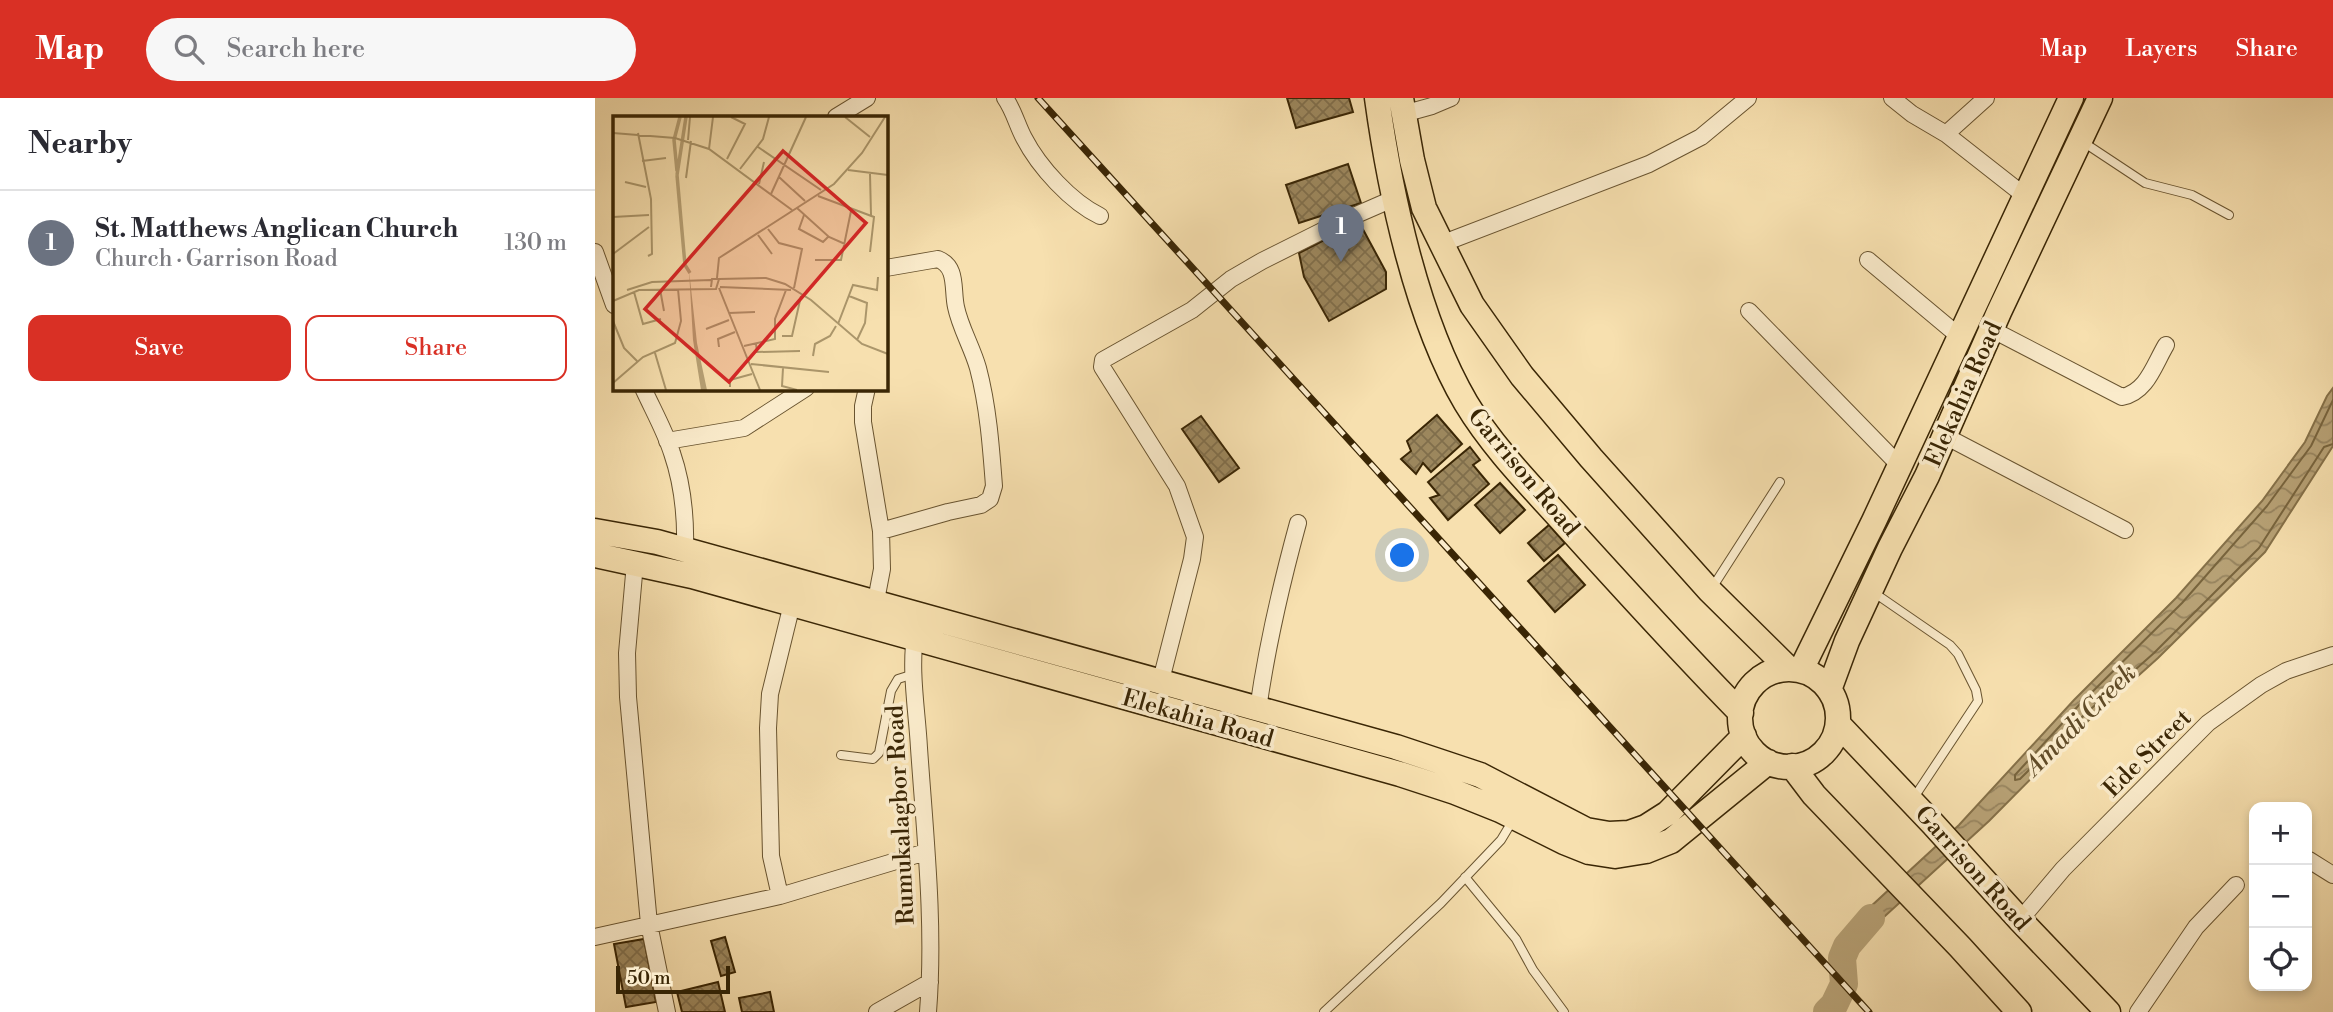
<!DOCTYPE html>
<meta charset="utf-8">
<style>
body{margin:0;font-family:"Libre Bodoni",serif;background:#f7f7f7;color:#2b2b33}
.controls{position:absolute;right:21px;bottom:21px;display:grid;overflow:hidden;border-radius:14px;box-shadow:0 4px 10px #0003}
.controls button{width:63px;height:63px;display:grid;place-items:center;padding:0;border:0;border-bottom:2px solid #e1e1e2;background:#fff;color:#2b2b33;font:35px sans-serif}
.scale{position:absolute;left:21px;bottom:18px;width:114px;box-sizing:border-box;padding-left:7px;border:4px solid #3a2605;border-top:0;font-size:19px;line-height:24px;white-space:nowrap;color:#3a2605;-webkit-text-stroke:5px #faebcb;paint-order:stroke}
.you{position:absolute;left:808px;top:458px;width:24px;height:24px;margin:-18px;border:5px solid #fff;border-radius:50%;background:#1a73e8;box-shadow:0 0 0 10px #1a73e833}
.badge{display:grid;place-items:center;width:46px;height:46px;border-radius:50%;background:#d93025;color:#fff;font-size:23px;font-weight:700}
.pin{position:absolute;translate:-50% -58px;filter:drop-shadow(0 2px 4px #0008)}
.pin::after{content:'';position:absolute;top:37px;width:24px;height:21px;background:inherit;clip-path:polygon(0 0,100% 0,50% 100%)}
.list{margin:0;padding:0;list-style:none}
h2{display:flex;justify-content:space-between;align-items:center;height:91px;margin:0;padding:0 28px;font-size:30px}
h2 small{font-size:23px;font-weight:400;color:#7c7c81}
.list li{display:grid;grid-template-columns:46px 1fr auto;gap:21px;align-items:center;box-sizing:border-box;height:105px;padding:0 28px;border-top:2px solid #e1e1e2}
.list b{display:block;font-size:26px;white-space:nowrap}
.list p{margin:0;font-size:23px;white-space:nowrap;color:#7c7c81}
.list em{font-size:23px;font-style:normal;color:#7c7c81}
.actions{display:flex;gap:14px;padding:21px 28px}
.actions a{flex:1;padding:16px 0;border:2px solid #d93025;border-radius:14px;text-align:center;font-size:24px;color:#d93025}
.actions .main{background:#d93025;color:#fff}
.icon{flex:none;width:38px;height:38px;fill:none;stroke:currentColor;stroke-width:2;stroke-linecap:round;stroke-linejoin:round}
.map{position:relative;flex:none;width:1738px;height:914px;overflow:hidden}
header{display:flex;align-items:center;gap:42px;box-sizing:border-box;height:98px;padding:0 35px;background:#d93025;color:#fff}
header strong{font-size:33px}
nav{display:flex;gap:38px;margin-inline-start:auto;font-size:24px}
.search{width:490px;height:63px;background:#f7f7f7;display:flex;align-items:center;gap:18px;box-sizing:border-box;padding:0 24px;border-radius:38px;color:#7c7c81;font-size:26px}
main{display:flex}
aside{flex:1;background:#fff}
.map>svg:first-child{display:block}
.water{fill:url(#water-waves);stroke:#857048;stroke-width:2}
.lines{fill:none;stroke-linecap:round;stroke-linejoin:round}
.shore{stroke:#78643d;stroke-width:2}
.river{stroke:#b7a175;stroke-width:28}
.building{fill:url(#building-cross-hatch);stroke:#3a2605;stroke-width:2}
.service-casing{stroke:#695430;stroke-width:10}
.minor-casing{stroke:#695430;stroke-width:18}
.primary-casing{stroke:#3a2605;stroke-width:27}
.service{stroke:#faebcb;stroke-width:8}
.minor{stroke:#faebcb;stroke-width:16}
.primary{stroke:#f7e0af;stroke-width:24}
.rail-casing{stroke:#3a2605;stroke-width:7}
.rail{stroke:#faebcb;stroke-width:4.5;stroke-dasharray:13;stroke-linecap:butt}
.labels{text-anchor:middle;stroke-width:7;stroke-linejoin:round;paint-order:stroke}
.street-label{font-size:24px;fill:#3a2605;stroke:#faebcb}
.water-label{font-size:26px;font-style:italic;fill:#604b27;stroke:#faebcb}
.inset-river{fill:none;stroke:#b7a175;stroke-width:3.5}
.inset-road{fill:none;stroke:#ab966b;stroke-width:2}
.view{fill:#d62828;fill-opacity:0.15;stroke:#d62828;stroke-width:3.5}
.inset-edge{fill:none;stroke:#3a2605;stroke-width:3.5}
</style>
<header>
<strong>Map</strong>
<div class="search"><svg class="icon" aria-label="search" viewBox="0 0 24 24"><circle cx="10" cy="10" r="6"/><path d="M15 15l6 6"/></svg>Search here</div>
<nav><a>Map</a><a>Layers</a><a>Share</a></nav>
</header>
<main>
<aside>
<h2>Nearby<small></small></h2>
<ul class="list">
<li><span class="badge" style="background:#6b7280">1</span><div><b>St. Matthews Anglican Church</b><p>Church · Garrison Road</p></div><em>130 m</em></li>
</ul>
<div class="actions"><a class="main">Save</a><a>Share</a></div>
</aside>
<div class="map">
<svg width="1738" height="914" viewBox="0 0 1738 914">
<defs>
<pattern id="water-waves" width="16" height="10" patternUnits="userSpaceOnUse" patternTransform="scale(1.75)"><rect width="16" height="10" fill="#b7a175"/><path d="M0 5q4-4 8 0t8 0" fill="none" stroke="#96835e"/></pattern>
<pattern id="building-cross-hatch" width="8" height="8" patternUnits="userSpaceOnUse" patternTransform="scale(1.75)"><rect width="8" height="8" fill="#9c875d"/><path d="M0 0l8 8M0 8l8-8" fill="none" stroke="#806e4b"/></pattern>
</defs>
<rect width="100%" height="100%" fill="#f7e0af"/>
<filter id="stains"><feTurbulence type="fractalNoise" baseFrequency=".00286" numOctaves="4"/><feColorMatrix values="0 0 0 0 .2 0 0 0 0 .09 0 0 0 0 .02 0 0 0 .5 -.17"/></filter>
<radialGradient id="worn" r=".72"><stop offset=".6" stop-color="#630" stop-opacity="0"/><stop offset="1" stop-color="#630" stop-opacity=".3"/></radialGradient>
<!-- water -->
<path class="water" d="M1738,290V348L1670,454L1563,560L1494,622L1394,723L1255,850L1250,847L1272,812L1364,727L1479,602L1581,500L1667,403L1710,344L1732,298Z"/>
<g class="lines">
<!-- shore -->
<path class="shore" d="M1738,302L1716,348L1672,408L1587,505L1484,607L1420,677V682L1425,681L1489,617L1559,555L1664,450L1729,349L1738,346"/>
<!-- river -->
<path class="river" d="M1232,914L1239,907L1249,886L1247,860L1252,848L1276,820"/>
</g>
<!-- building -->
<path class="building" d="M692,0H754L758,14L701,30Z
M753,66L766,105L704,125L691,87Z
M764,124L791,174V191L734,223L709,179L704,155Z
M842,317L867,346L836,374L828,365L821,376L806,361L816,353L812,343Z
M606,318L644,370L624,384L587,331Z
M875,349L885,362L878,367L894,386L853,422L835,400L844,397L833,384Z
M905,385L930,412L905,435L880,407Z
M954,427L970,445L949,463L933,445Z
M963,457L990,487L960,514L933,483Z
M130,839L140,874L126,878L116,843Z
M49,841L61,904L31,909L19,846Z
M123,884L130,914H87L82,894Z
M175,894L179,914H147L144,900Z"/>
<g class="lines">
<defs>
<path id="service" d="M1488,44L1550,85L1597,97L1634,117
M1117,490L1185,384
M1278,494L1355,547L1363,556L1381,592L1383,603L1377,612L1318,701
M246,657L278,661L284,655L296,593L303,581L319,576
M870,779L921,841L938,872L969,914
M729,914L846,805L906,742L918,722"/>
<path id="minor" d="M410,0C419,13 422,27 429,40C444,69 476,104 505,118
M1297,0L1317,16L1351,36L1430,98
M808,16L837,8L856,0
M241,19L272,0
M1351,36L1391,0
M846,146L1054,66L1106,39L1153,0
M0,154L19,207
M1273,162L1365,239
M1154,213L1305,368
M1396,231L1527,299C1552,294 1559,267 1571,247
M48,290C58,312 70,333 77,355C88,387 91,419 90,452
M272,290L268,308V324L286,433L287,471L279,513
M1350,338L1530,432
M72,343L149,330L211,290
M286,433L353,414L386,407L395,401L399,388C396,348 393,308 383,270C377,249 365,229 361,209C357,191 363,169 343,161L291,170
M40,465L32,555L33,599L54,826L72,914
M321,532C314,570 322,612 324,650C330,737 340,827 333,914
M565,586L597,461L600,439L582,388L507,269L508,262L597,212L636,181L667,163L745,124L800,100
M663,611C672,548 686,487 703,425
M1714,762L1738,777
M185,798L176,758L173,630L175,596L197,506
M1425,822L1468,771L1613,625L1666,587L1691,573L1738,557
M0,839L185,798L331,754
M282,914L335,884
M1543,914L1601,829L1641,787"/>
<path id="primary" d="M782,0C795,95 822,222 871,305C898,350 937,389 972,428C1029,491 1086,554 1146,615
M806,0L817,62L829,110L877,207L927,278L996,360L1115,493L1194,571
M0,433L62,444L801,649L885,677L991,732L1014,736L1034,735L1051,729L1073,715L1149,638
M0,457L97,478L805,676L860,694L905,712L969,744L994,754L1020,758L1051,753L1076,743L1173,664
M1145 620a49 49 0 1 1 98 0a49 49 0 1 1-98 0Z
M1206,572L1279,423L1476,0
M1234,592L1252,543L1295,450L1332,378L1404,214L1505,0
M1243,626L1338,726L1425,822L1513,914
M1197,668L1219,697L1365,849L1424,914"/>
</defs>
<!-- service casing -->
<use href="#service" class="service-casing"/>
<!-- minor casing -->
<use href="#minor" class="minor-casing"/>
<!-- primary casing -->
<use href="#primary" class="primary-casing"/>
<!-- service -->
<use href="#service" class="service"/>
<!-- minor -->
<use href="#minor" class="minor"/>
<!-- primary -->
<use href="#primary" class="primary"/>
<defs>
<path id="rail" d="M443,0L1274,914"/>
</defs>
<!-- rail casing -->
<use href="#rail" class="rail-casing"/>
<!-- rail -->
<use href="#rail" class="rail"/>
</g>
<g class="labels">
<!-- street labels -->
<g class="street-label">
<text transform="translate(1368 296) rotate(-66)" y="8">Elekahia Road</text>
<text transform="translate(929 374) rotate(50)" y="8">Garrison Road</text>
<text transform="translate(603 620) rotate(16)" y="8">Elekahia Road</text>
<text transform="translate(1552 655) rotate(-45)" y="8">Ede Street</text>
<text transform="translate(305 717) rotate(-93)" y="8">Rumukalagbor Road</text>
<text transform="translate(1378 770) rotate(48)" y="8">Garrison Road</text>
</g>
<!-- water labels -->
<g class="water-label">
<text transform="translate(1485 621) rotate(-45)" y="9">Amadi Creek</text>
</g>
</g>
<!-- overview -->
<g transform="translate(18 18)">
<rect width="275" height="275" fill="#f7e0af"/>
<path d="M76,154L84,227L94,274H88L80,224Z" fill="#b7a175"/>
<path class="inset-river" d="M64,55L61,24L67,1M64,59L73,1M64,59L72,149L77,157"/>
<path class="inset-road" d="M232,1L257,21M0,17L62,22L96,33L179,94M25,17L38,83L39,138L35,140M75,24L77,1M145,31L208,74M96,33L100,1M114,43L132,8L118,1M29,45L53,42M127,53L150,23L156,1M235,54L275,59M257,58L258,99M166,61L192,85M73,62L78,25M12,66L33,71M146,68L151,46M158,78L193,1M205,80L261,101L257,136M184,92L216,121L232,128M191,99L186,113L210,126L215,121M0,101L36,99M155,113L166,127L189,133L181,172M145,119L159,138M0,138L36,111M202,144H228L238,95M104,162L106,142L221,68L249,37L272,1M106,163L153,162L172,168L198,184L249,228L275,238M107,171L178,174M106,172L147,274M47,173L51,195M14,174L39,166L98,164M21,176L30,208L48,203M236,180L254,187L252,207L244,224M0,185L26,174L103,173L106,163H99L98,171M116,197L142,196M0,205L11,232L24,245M225,208L240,169L264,174L265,161M93,213L116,204M169,220H179L188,180M143,228L144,236L187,235M131,230L162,223V203L173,174M106,231L105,223L122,216M42,237L53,274M200,240L202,228L217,220L223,210M138,248L216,256M170,252L169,270L184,274M0,267L30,241L62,227L68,205L65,173M117,271V264L139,258"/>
<path class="view" d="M170,35L253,107L116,266L32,193Z"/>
<rect width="275" height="275" class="inset-edge"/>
</g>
<rect width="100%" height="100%" filter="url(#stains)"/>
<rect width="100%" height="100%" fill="url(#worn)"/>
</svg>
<div class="controls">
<button>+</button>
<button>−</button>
<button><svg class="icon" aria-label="locate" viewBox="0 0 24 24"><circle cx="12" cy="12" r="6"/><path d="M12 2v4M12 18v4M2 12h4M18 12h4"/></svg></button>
</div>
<div class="scale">50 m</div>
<div class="you"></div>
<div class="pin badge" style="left:746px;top:164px;background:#6b7280">1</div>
</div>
</main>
